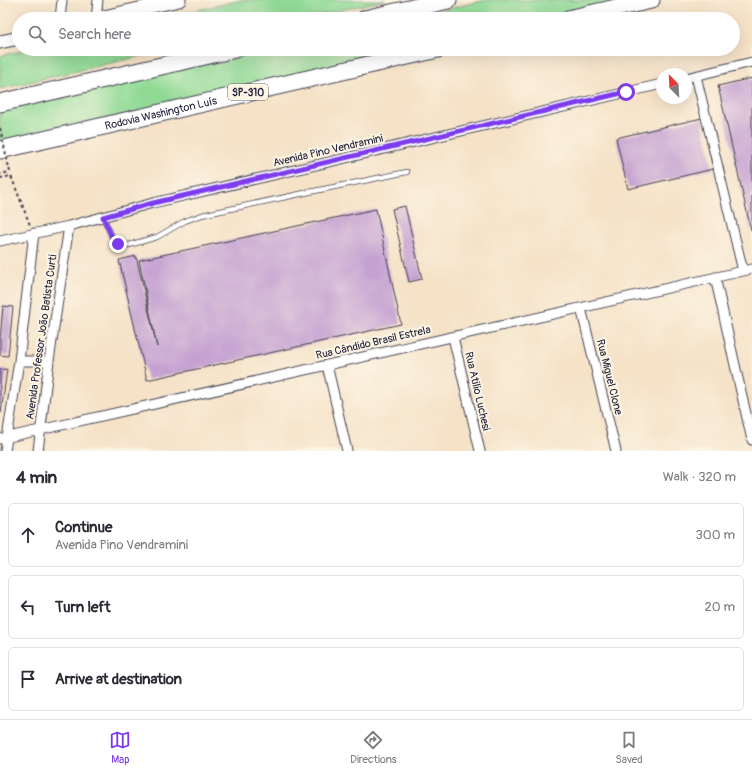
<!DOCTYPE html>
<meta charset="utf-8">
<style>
body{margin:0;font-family:Pangolin,sans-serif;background:#f2f2f3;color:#2b2b33}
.compass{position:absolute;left:656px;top:68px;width:36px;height:36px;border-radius:50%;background:#fff;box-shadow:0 4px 16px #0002;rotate:336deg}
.stop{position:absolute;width:12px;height:12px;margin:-9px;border:3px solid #7c3aed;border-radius:50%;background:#fff}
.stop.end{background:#7c3aed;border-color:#fff;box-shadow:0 1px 4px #0008}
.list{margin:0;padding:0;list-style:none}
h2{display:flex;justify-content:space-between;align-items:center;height:52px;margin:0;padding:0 16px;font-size:17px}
h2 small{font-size:13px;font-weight:400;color:#7c7c81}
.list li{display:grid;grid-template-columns:26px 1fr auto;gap:12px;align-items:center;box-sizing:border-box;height:64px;margin:0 8px 8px;padding:0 8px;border:1px solid #e1e1e2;border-radius:6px}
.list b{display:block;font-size:15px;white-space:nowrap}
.list p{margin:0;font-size:13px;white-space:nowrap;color:#7c7c81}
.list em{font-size:13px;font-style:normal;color:#7c7c81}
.icon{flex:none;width:22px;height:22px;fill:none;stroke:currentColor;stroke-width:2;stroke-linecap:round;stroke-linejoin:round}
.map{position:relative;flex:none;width:752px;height:451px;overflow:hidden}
.search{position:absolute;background:#fff;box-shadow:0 4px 16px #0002;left:12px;right:12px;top:12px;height:44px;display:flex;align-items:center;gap:10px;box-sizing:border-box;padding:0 14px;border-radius:22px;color:#7c7c81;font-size:15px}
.sheet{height:268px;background:#fff}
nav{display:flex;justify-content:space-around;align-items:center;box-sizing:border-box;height:56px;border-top:1px solid #e1e1e2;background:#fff;font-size:11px;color:#7c7c81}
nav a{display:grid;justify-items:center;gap:2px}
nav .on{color:#7c3aed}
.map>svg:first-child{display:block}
.green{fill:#90da96;stroke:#597e68}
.building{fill:#c5a1d1}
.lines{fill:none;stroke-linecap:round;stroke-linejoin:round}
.lane-casing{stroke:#423f50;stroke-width:6}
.street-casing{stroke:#423f50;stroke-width:11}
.secondary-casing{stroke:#423f50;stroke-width:15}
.highway-casing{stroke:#423f50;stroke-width:19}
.path{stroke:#423f50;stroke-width:2;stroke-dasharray:3 3;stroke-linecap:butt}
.lane{stroke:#fff;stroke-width:4.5}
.street{stroke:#fff;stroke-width:9}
.secondary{stroke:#fff;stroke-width:13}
.highway{stroke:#fff;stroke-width:17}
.path-bridge{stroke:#423f50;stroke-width:2;stroke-dasharray:3 3;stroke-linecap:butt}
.route{stroke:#7c3aed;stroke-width:5}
.labels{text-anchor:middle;stroke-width:4;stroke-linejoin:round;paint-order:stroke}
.shield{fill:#fcf5e5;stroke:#63616e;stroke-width:1}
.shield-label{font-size:10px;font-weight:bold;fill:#22223b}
.street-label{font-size:11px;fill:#22223b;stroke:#fcf5e5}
</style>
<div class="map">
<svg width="752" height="451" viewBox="0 0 752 451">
<rect width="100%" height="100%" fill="#fcf5e5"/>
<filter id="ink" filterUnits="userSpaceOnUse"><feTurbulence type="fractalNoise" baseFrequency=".025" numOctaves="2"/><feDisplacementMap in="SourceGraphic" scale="8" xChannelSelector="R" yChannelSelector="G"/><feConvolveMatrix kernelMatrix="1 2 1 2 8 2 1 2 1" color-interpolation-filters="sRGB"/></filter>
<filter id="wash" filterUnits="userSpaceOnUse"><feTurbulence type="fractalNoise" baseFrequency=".012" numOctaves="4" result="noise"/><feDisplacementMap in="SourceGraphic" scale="16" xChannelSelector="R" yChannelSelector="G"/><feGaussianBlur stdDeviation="0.9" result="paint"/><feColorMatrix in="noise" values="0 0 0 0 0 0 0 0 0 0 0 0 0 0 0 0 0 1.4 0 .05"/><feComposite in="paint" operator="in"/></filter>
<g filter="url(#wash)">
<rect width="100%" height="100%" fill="#f5e2c7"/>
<!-- green -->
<path class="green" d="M241,0H385L302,19H159Z
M486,0H629L547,19H403Z
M30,49H171L0,89V56Z
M269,49H415L0,143V111Z"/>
<g id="blocks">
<!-- building -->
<path class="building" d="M752,78V230H751L718,86Z
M702,118L713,169L628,189L616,138Z
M405,206L422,279L409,282L392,209Z
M376,209L401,324L147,380L119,260L136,256L157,347L139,260Z
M3,306L13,307L8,356L0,355V339Z
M7,369L1,413H0V370Z"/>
</g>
</g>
<g filter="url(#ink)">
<use href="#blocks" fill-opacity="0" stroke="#423f50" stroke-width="1"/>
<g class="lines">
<defs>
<path id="lane" d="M103,217L113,239L118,244L129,245L157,237L185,221L202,215L300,194L407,172"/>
<path id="street" d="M60,19L62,0
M96,19L98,0
M696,76L743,271
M686,78L752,62
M0,241L69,226L153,203L662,84
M715,277L752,440
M581,308L616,451
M453,337L480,451
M19,361H49
M327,365L347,451
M0,439L752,269
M5,451L19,361L34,233
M38,451L49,361L69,226"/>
<path id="secondary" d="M95,19L179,0
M0,42L19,38"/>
<g id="highway">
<path d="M365,19L448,0"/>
<path d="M568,19L651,0"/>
<path d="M0,103L235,49"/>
<path id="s1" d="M0,150L438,49"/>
</g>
</defs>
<!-- lane casing -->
<use href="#lane" class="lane-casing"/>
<!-- street casing -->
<use href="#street" class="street-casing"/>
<!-- secondary casing -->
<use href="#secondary" class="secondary-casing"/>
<!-- highway casing -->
<use href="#highway" class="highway-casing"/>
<!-- path -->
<path class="path" d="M0,178L11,176L30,225"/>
<!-- lane -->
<use href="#lane" class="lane"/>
<!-- street -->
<use href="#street" class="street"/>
<!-- secondary -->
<use href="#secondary" class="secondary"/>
<!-- highway -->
<use href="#highway" class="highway"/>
<!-- path-bridge -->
<path class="path-bridge" d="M0,128L10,172L0,174"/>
</g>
</g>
<g class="lines" filter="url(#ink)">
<!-- route -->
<path class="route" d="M118,244L113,239L103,217L153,203L626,92"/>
</g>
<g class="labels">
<!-- shield labels -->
<rect class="shield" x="228" y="84" width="40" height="16" rx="3"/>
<g class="shield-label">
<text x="248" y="96">SP-310</text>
</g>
<!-- street labels -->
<g class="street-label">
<text dy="4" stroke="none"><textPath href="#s1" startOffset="165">Rodovia Washington Luís</textPath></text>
<text transform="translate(328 150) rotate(-13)" y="4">Avenida Pino Vendramini</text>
<text transform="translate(41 337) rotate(-82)" y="4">Avenida Professor João Batista Curti</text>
<text transform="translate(373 342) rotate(-13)" y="4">Rua Cândido Brasil Estrela</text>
<text transform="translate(610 377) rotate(76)" y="4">Rua Miguel Clone</text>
<text transform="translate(478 391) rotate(77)" y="4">Rua Atilio Luchesi</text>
</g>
</g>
</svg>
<svg class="compass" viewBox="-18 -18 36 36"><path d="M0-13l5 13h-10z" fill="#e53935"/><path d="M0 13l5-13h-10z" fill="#7c7c81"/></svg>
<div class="stop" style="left:626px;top:92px"></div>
<div class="stop end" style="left:118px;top:244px"></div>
<div class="search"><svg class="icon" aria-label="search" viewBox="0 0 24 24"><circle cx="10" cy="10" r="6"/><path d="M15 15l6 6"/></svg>Search here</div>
</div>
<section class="sheet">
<h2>4 min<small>Walk · 320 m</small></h2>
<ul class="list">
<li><svg class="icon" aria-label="ahead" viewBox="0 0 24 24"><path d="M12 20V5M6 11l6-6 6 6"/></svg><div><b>Continue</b><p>Avenida Pino Vendramini</p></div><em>300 m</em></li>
<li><svg class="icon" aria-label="left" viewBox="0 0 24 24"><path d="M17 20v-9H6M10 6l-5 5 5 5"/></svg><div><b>Turn left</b></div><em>20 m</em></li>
<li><svg class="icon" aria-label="arrive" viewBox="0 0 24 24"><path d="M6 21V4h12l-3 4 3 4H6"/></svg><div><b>Arrive at destination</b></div></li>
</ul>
</section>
<nav>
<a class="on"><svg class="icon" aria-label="map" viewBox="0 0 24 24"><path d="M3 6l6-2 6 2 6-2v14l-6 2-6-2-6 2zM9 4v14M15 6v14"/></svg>Map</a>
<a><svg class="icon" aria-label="directions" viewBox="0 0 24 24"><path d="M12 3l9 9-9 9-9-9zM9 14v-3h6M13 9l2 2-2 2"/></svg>Directions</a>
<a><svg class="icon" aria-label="saved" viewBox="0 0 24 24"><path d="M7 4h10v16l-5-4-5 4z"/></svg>Saved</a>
</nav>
